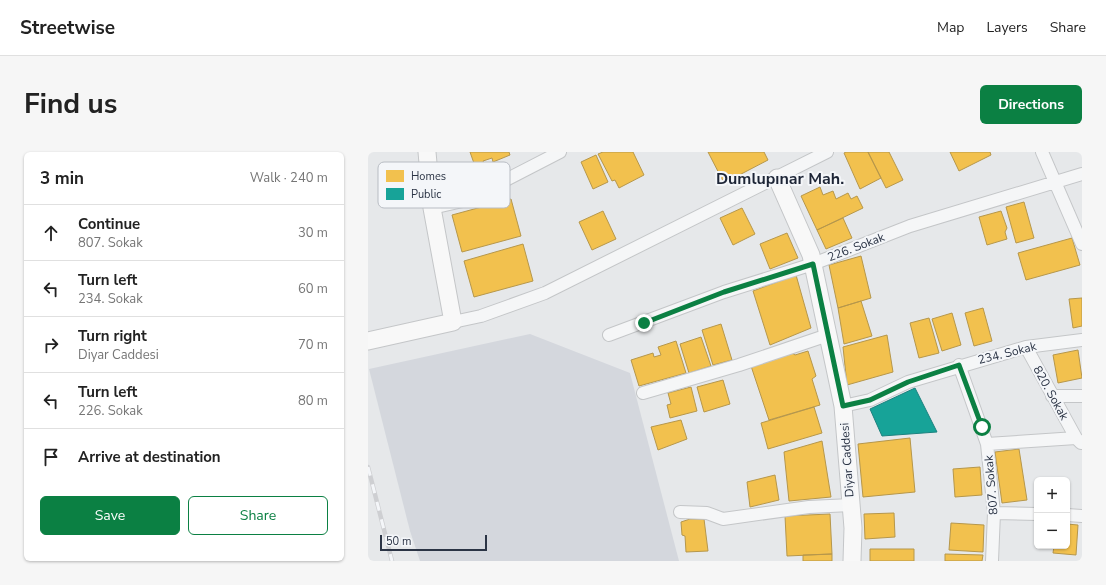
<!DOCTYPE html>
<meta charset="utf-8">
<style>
body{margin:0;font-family:"Nunito Sans",sans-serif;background:#f6f6f6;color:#222}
.controls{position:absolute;right:12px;bottom:12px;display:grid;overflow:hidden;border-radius:6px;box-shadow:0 1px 3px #0004}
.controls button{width:36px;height:36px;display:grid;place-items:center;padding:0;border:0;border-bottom:1px solid #e0e0e0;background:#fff;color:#222;font:20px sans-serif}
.scale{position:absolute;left:12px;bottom:10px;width:107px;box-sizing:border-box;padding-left:4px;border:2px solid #2b3445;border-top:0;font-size:11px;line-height:14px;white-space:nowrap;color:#2b3445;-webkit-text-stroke:3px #f4f6f9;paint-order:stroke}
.stop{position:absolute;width:12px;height:12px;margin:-9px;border:3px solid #0b8043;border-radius:50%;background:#fff}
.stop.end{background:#0b8043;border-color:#fff;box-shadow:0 1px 4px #0008}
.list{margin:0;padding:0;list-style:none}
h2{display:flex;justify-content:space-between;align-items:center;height:52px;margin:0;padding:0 16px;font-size:17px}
h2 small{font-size:13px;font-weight:400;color:#767676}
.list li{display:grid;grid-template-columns:26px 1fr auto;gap:12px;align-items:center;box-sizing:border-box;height:56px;padding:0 16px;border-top:1px solid #e0e0e0}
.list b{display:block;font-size:15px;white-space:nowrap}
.list p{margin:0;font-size:13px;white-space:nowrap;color:#767676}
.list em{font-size:13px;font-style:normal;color:#767676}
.actions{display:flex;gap:8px;padding:12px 16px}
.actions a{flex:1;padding:9px 0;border:1px solid #0b8043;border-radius:6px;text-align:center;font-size:14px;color:#0b8043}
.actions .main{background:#0b8043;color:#fff}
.icon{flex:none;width:22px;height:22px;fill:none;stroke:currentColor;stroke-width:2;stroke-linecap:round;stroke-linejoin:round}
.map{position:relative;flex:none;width:714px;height:409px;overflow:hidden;border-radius:6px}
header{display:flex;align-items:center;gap:24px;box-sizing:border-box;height:56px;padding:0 20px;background:#fff;border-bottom:1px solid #e0e0e0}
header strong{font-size:19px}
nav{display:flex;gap:22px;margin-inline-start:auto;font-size:14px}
.intro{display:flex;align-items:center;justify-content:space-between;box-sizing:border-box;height:96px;padding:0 24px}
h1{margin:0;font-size:28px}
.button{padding:10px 18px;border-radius:6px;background:#0b8043;color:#fff;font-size:14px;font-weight:700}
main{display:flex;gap:24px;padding:0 24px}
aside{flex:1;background:#fff;border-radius:6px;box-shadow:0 1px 3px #0004}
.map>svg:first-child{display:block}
.built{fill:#d4d7dd}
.homes{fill:#f2c14e;stroke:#b6974b}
.public{fill:#17a398;stroke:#1d827f}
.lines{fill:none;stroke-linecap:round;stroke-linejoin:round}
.street-casing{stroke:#c4c6c8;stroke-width:14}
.secondary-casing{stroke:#c4c6c8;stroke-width:19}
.street{stroke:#f5f6f7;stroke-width:12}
.secondary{stroke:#f8f8f8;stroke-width:17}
.rail-casing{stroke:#cecfd2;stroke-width:4.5}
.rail{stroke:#f4f6f9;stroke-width:3;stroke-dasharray:9;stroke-linecap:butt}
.route{stroke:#0b8043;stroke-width:5}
.labels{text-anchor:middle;stroke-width:4;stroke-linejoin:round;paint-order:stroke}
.street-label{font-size:12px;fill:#2b3445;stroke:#f4f6f9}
.district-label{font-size:16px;font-weight:bold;fill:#1d2536;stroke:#f4f6f9}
.key{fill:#f4f6f9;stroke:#b8bcc3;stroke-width:1}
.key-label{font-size:11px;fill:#2b3445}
</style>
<header>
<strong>Streetwise</strong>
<nav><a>Map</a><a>Layers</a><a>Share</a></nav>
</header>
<div class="intro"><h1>Find us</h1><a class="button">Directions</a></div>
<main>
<aside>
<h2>3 min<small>Walk · 240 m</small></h2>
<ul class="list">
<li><svg class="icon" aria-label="ahead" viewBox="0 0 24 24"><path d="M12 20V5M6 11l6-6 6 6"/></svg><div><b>Continue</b><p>807. Sokak</p></div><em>30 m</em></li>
<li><svg class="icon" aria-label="left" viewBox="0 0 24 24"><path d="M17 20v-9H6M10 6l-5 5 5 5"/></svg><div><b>Turn left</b><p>234. Sokak</p></div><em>60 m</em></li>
<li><svg class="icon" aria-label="right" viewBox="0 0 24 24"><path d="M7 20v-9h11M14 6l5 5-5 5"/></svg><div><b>Turn right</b><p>Diyar Caddesi</p></div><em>70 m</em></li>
<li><svg class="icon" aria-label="left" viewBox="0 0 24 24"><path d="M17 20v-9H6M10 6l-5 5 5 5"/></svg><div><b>Turn left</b><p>226. Sokak</p></div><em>80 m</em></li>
<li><svg class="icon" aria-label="arrive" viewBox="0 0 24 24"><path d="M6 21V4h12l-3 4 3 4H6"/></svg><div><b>Arrive at destination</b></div></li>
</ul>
<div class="actions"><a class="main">Save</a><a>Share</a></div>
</aside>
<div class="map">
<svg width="714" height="409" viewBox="0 0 714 409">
<rect width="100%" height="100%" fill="#e6e8ea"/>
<!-- built -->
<path class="built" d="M162,182L262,221L311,409H52L42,379L1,217Z"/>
<!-- homes -->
<path class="homes" d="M102,0H141L142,3L125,10L124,6L115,9L117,13L108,17Z
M235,0H265L276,23L251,36L247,28L244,29L230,2Z
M340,0H396L400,8L356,31Z
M478,0H500L513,26L492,37L476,1Z
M500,0H521L535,28L518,36Z
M582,0H622L623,3L591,19Z
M228,3L240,30L225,37L213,10Z
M452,35L455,43L465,39L468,47L480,41L483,47L489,44L495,56L449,78L433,44Z
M143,47L153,84L94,100L84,63Z
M656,50L666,86L648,91L638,55Z
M374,56L387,82L365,93L352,66Z
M235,59L248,87L224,98L211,70Z
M633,59L639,76L637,80L639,87L619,93L611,65Z
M475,66L484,86L458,97L449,78Z
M419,81L430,106L402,117L392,92Z
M704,86L712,113L658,128L650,101Z
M155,92L165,129L106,145L96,109Z
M493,104L503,146L470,156L461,113Z
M428,123L443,176L402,193L385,139Z
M714,146V174L705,176L701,147Z
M493,149L504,184L476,192L470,156Z
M615,156L624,189L606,194L597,161Z
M584,161L593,193L574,199L564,167Z
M561,166L571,201L551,206L542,171Z
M353,172L364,208L345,213L334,178Z
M519,183L525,220L479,233L475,195Z
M333,185L343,214L321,221L312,192Z
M308,189L318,221L271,234L263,208L285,201L286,205L293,203L290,195Z
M710,198L714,226L690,231L685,203Z
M440,199L448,224L444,227L452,253L401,268L383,214L423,200L427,203Z
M355,228L362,252L336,260L329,235Z
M323,235L329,259L302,266L299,253L303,252L300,241Z
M446,255L454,281L400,297L393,271Z
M313,268L319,287L290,298L283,275Z
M542,286L547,340L495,345L490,292Z
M454,289L463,345L421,349L416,300Z
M651,297L659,348L634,351L627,300Z
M612,315L614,343L587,345L585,317Z
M407,323L411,348L382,355L379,330Z
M526,361L527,385L497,387L496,362Z
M462,362L464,402L419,404L417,364Z
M322,367H336L340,399L318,400L317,384L314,383L313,370Z
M583,371L616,373L615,400L581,398Z
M699,372L710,373L708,403L685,401L686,394H699Z
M502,397H546V409H502Z
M464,402V409H435V403Z
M577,402L615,403L614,409H577Z"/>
<!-- public -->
<path class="public" d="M547,236L569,280L514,284L502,257Z"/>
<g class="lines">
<defs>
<path id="street" d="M674,0L714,92
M64,56L99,48L192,0
M85,170L113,164L177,141L459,0
M241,183L356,140L445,112L542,74L714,22
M658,195L708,286
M591,213L619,292L626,361L624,409
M275,241L371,213L460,183
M684,244H714
M475,254L502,248L540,230L658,195L714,188
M619,292L708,286L713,291
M312,360L339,361L355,367L441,355L483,353
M626,361L669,362
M699,363L714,364"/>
<path id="secondary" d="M409,26L443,103L475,254L485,376L484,409
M0,189L85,170L64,56L59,0"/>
</defs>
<!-- street casing -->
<use href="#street" class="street-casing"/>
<!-- secondary casing -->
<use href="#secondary" class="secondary-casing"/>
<!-- street -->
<use href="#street" class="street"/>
<!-- secondary -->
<use href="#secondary" class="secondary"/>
<defs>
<path id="rail" d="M0,315L24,409"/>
</defs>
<!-- rail casing -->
<use href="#rail" class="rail-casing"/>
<!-- rail -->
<use href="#rail" class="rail"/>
</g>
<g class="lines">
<!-- route -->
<path class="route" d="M276,171L356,140L445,112L475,254L502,248L540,230L591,213L614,275"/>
</g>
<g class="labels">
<!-- street labels -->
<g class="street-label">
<text transform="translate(488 95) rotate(-21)" y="4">226. Sokak</text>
<text transform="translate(639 201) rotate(-14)" y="4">234. Sokak</text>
<text transform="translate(683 241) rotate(61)" y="4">820. Sokak</text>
<text transform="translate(479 308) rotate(-94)" y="4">Diyar Caddesi</text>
<text transform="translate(623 333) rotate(-95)" y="4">807. Sokak</text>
</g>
<!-- district labels -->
<g class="district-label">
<text x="412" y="32">Dumlupınar Mah.</text>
</g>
</g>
<!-- legend -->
<rect x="10" y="10" width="132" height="46" rx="6" class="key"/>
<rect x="18" y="18" width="18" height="12" fill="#f2c14e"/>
<rect x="18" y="36" width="18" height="12" fill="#17a398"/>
<g class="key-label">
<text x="43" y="28">Homes</text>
<text x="43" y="46">Public</text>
</g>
</svg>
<div class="controls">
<button>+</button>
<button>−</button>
</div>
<div class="scale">50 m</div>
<div class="stop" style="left:614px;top:275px"></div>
<div class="stop end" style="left:276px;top:171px"></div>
</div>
</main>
